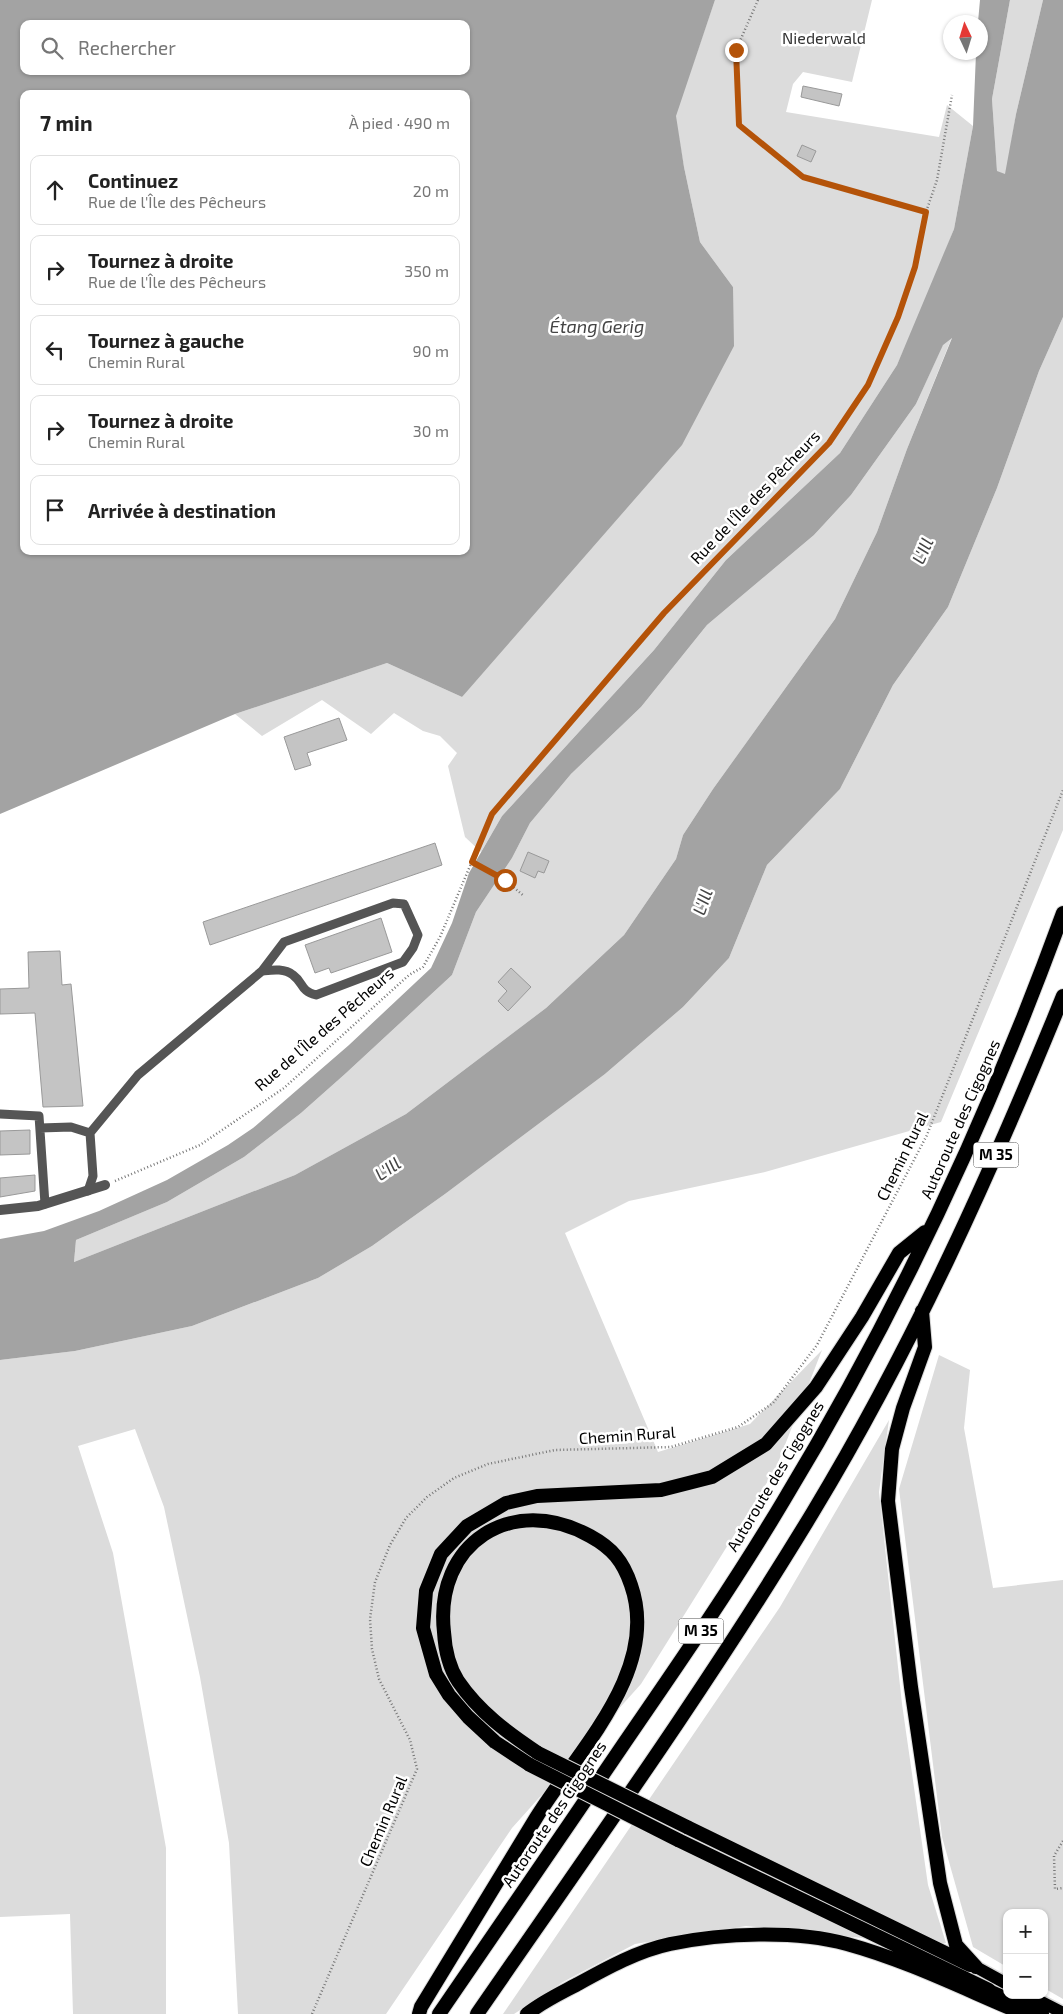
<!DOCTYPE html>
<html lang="fr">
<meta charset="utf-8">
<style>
body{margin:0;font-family:"Exo 2",sans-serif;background:#f2f2f2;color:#222}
.controls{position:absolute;right:15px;bottom:15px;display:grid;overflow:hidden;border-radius:10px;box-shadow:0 1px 4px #0004}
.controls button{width:45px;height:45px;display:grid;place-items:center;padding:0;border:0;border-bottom:1px solid #e0e0e0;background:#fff;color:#222;font:25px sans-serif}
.compass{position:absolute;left:943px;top:15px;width:45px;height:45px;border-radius:50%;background:#fff;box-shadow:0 1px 4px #0004;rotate:356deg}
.stop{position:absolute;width:15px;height:15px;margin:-11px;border:4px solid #b45309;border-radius:50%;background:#fff}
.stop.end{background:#b45309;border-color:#fff;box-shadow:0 1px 5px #0008}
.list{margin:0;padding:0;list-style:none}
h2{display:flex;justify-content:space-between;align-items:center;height:65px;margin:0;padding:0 20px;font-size:21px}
h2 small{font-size:16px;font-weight:400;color:#767676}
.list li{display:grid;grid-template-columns:32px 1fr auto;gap:15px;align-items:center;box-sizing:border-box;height:70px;margin:0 10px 10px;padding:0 10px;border:1px solid #e0e0e0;border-radius:10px}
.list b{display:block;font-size:19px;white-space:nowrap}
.list p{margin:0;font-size:16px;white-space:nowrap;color:#767676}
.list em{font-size:16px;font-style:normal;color:#767676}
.icon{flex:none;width:28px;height:28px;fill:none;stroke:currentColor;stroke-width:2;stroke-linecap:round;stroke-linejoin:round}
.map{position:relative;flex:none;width:1063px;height:2014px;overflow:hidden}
.search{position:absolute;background:#fff;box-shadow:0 1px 4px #0004;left:20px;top:20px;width:450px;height:55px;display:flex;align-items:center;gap:12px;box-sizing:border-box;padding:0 18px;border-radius:10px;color:#767676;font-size:19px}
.panel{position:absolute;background:#fff;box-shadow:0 1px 4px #0004;left:20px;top:90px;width:450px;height:465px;border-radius:10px}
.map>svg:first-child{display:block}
.green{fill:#dcdcdc}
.water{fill:#a3a3a3;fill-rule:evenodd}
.building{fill:#c4c4c4;stroke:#999}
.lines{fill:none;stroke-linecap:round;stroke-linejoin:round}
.primary-casing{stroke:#dbdbdb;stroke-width:15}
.trunk-casing{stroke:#dbdbdb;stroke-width:16}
.path{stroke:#777;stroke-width:2.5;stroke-dasharray:1 2.5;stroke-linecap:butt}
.service{stroke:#555;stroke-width:9}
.minor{stroke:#555;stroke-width:10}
.primary{stroke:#000;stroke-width:12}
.trunk{stroke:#000;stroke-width:14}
.trunk-bridge-casing{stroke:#dbdbdb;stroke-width:16;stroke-linecap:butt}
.trunk-bridge{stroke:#000;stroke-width:14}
.route{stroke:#b45309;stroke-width:6}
.labels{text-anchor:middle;stroke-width:5;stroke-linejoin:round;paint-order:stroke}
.shield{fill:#fff;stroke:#4c4c4c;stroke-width:1}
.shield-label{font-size:15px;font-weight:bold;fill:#000}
.park-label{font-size:16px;fill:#333;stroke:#fff}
.street-label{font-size:16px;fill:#000;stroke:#fff}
.water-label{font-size:18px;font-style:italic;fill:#444;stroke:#fff}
</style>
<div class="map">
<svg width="1063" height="2014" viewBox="0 0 1063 2014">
<rect width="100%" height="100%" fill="#fff"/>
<!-- green -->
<path class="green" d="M715,0H872L852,82L803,72L793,84L786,112L939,137L947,105L973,126L954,229L929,293L897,365L840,453L726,560L654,650L502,816L481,852L465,837L448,766L457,753L440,736L423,731L394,713L371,734L322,700L262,736L235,714L387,663L462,697L733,287L700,242L684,167L675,116Z
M1010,0H1043L1016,114L1006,175L997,172L992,99Z
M1063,317V830L941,1122L765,1172L629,1201L565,1233L658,1452L750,1424L822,1350L776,1468L641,1684L512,1828L386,2014H238L229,1843L200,1677L164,1507L135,1429L78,1446L113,1553L166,1848V2014H73L70,1914L0,1917V1360L75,1351L192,1326L318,1278L372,1246L445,1194L605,1074L683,1007L729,958L767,865L840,789L893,685L948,607L997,488L1039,371Z
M952,337L907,449L877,532L835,619L713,789L683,835L676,859L624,935L546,1008L406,1114L295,1175L74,1262L76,1240L167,1202L244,1157L301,1113L345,1074L452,975L476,912L512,858L530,823L571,774L641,707L707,625L814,535L851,495L916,404L943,344Z
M939,1355L970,1370L964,1428L993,1588L1063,1580V1999L1044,1988V1913H1007V1967L973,1947L942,1837L899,1489Z
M889,1420L879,1492L902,1704L928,1885L946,1943L930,1945L746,1926L635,1944L563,1982L514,2014H503L780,1607Z"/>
<!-- water -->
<path class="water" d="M0,0H715L676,116L684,167L700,242L733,287L734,346L682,445L462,697L387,663L235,714L0,814ZM24,24H466V71H24ZM24,94H466V551H24Z
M980,0H1010L992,99L997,171L1005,174L1016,114L1043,0H1063V317L1039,371L997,488L948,607L893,685L840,789L767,865L729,958L683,1007L605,1074L445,1194L372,1246L318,1278L192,1326L75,1351L0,1360V1239L44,1231L99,1211L167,1180L228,1145L253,1128L349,1045L431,968L452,923L469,873L502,816L654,650L726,560L840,453L897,365L954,229L973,126L976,53L980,52V22H978ZM952,338L907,449L877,532L835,619L713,789L683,835L676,859L624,935L546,1008L406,1114L295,1175L74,1262L76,1240L167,1202L244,1157L301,1113L345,1074L452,975L476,912L512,858L530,823L571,774L641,707L707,625L814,535L851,495L916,404L943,345Z"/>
<!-- building -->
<path class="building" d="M803,86L842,94L839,106L801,97Z
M802,145L816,151L811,162L797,156Z
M339,718L347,740L307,753L311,765L295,770L284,737Z
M435,843L442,865L210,945L203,922Z
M528,852L549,861L544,873L538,871L535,878L520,871Z
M381,918L392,952L331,973L329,968L315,973L305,945Z
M60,951L62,985L71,984L83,1106L43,1107L35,1013L0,1014V989L29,988L28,952Z
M511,968L531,987L508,1011L498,1001L507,991L498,982Z
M30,1130V1154L0,1155V1131Z
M35,1175V1191L0,1197V1178Z"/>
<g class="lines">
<defs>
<path id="primary" d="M976,1967L1007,1984
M989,1990L1043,2014
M1028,1995L1063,2013"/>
<path id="trunk" d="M922,1311L925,1347L903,1408L892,1449L888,1501L911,1687L940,1883L956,1945L976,1967
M530,1765L495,1742L468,1717L449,1695L436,1674L423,1628L426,1591L441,1554L467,1526L506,1503L537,1496L661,1490L712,1477L766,1444L816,1387L862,1317L899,1253L925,1232
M687,1827L970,1965
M678,1840L989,1990
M419,2014L421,2007C459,1944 497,1881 536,1818C577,1751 661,1671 631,1585C623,1561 612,1548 590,1536C512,1493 434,1543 444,1632C445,1649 449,1667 458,1681C479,1712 508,1733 538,1753
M439,2014C500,1925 562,1835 623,1745C678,1665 734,1584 784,1500C896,1315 989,1116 1063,913
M477,2014C591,1849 709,1684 813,1512C912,1348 991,1173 1063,996
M527,2014C542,2002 559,1994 576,1985C605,1969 637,1951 670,1944C723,1933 795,1930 847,1944C909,1961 966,1990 1024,2014"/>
</defs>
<!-- primary casing -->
<use href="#primary" class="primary-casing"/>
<!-- trunk casing -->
<use href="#trunk" class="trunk-casing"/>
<!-- path -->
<path class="path" d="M758,0L736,50L739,125L803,177L926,212
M472,862L505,880L524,896
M115,1181L200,1145L284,1088L409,975L423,967L440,937L492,814L664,613L829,443L868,385L898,317L915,267L926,212L937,180L952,95
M1063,1841L1054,1856L1055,1889L1063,1888
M312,2014L417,1769L410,1740L379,1679L372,1649L370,1619L375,1582L390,1545L406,1518L427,1497L454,1478L488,1464L555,1450L671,1447L738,1427L773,1403L817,1345L927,1135L1063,790"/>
<!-- service -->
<path class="service" d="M0,1114L39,1116L45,1204
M40,1128L71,1127L90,1133
M88,1191L93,1176L90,1133L138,1075L262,971C272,970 284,968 293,975C304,983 300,991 316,995L403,962L413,948L418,935L404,904L393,903L284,942L262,971"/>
<!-- minor -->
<path class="minor" d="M0,1210L38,1206L105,1185"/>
<!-- primary -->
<use href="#primary" class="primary"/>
<!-- trunk -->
<use href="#trunk" class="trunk"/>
<defs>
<path id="trunk-bridge" d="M538,1753L687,1827
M530,1765L678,1840"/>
</defs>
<!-- trunk-bridge casing -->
<use href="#trunk-bridge" class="trunk-bridge-casing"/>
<!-- trunk-bridge -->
<use href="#trunk-bridge" class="trunk-bridge"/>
</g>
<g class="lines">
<!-- route -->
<path class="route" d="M505,880L472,862L492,814L664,613L829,443L868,385L898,317L915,267L926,212L803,177L739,125L736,50"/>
</g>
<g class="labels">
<!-- shield labels -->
<g class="shield">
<rect x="973.5" y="1142.5" width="45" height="25" rx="4"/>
<rect x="678.5" y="1618.5" width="45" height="25" rx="4"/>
</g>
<g class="shield-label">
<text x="996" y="1160">M 35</text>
<text x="701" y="1636">M 35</text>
</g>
<!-- park labels -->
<g class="park-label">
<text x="824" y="44">Niederwald</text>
</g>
<!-- street labels -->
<g class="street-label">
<text transform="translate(755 497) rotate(-46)" y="6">Rue de l'Île des Pêcheurs</text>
<text transform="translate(324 1029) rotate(-41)" y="6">Rue de l'Île des Pêcheurs</text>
<text transform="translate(960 1119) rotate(-66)" y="6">Autoroute des Cigognes</text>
<text transform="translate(902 1156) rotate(-64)" y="6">Chemin Rural</text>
<text transform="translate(627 1435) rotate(-4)" y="6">Chemin Rural</text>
<text transform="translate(775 1476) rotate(-59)" y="6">Autoroute des Cigognes</text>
<text transform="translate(554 1814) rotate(-56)" y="6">Autoroute des Cigognes</text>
<text transform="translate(383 1821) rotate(-67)" y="6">Chemin Rural</text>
</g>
<!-- water labels -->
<g class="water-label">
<text x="597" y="333">Étang Gerig</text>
<text transform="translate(923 551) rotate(-66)" y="6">L'Ill</text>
<text transform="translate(703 902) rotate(-71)" y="6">L'Ill</text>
<text transform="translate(388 1169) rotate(-34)" y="6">L'Ill</text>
</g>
</g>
</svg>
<div class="controls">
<button>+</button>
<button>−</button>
</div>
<svg class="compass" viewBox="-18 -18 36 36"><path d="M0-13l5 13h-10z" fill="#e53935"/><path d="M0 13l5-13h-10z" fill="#767676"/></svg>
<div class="stop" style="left:505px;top:880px"></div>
<div class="stop end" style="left:736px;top:50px"></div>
<div class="search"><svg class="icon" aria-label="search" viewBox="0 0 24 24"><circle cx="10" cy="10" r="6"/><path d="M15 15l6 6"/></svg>Rechercher</div>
<section class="panel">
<h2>7 min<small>À pied · 490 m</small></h2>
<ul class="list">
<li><svg class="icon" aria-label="ahead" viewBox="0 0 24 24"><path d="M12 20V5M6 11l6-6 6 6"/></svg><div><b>Continuez</b><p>Rue de l'Île des Pêcheurs</p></div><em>20 m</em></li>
<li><svg class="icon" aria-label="right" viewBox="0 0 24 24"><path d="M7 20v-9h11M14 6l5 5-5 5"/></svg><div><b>Tournez à droite</b><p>Rue de l'Île des Pêcheurs</p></div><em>350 m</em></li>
<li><svg class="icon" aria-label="left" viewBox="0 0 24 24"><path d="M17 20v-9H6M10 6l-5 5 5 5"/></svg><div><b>Tournez à gauche</b><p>Chemin Rural</p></div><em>90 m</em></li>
<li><svg class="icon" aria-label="right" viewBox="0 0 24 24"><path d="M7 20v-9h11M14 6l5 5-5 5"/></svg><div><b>Tournez à droite</b><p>Chemin Rural</p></div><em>30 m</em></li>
<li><svg class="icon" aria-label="arrive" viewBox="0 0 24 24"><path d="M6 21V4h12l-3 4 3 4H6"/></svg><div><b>Arrivée à destination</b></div></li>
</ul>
</section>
</div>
